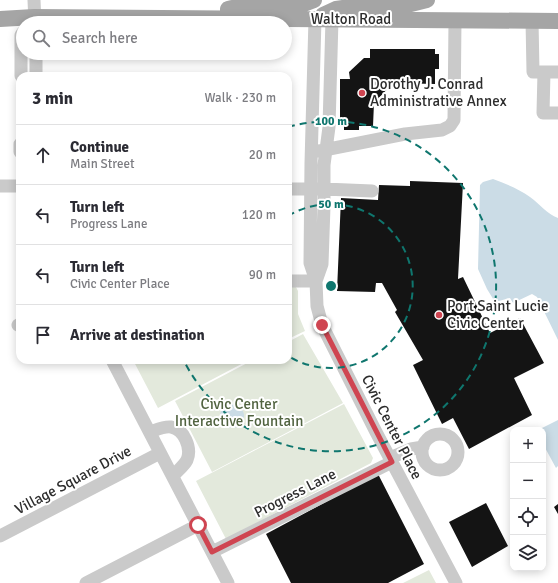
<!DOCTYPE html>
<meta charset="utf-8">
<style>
body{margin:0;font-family:Signika,sans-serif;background:#f2f2f3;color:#2b2b33}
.controls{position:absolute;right:12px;bottom:12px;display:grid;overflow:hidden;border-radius:8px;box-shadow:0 2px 10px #0003}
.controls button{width:36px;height:36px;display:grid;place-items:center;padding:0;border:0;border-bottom:1px solid #e1e1e2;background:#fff;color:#2b2b33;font:20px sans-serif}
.stop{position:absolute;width:12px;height:12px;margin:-9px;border:3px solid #cf4551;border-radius:50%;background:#fff}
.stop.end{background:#cf4551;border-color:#fff;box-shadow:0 1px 4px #0008}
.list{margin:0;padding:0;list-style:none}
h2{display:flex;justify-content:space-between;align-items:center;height:52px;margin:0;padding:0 16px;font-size:17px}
h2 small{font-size:13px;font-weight:400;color:#7c7c81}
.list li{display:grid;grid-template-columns:26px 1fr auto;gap:12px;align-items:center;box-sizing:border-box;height:60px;padding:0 16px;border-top:1px solid #e1e1e2}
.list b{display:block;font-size:15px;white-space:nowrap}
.list p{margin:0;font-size:13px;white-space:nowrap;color:#7c7c81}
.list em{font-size:13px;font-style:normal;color:#7c7c81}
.icon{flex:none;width:22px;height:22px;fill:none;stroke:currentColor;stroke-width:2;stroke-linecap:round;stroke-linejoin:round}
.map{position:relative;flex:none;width:558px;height:583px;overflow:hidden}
.search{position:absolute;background:#fff;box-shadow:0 2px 10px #0003;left:16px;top:16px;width:276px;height:44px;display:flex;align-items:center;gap:10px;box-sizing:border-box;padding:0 14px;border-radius:22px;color:#7c7c81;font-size:15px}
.panel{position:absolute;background:#fff;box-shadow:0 2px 10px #0003;left:16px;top:72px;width:276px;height:292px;border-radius:12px}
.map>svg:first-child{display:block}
.green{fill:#e3e9dc}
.water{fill:#cbdce6}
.building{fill:#141414}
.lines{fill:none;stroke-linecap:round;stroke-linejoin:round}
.minor{stroke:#cacaca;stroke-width:13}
.major{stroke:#a5a5a5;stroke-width:16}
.route{stroke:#cf4551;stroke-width:5}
.ring{fill:none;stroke:#0f766e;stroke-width:2;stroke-dasharray:7 5}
.poi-dot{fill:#cf4551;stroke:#fff;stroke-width:1.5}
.labels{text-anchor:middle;stroke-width:4;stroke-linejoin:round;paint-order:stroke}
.street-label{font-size:15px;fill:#2d2d2d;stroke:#fff}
.poi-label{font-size:15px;fill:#2d2d2d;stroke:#fff;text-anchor:start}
.park-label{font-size:15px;fill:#516340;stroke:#fff}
.centre{fill:#0f766e;stroke:#fff;stroke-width:2}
.ring-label{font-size:12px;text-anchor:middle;font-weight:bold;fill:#0f766e;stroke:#fff;stroke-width:4;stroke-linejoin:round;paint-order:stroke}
</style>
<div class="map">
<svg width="558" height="583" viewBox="0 0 558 583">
<rect width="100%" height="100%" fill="#fff"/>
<!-- green -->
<path class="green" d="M288,287H296L298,291V314L305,331L288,339Z
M303,334L343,403L212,472L175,401L253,360H288V342Z
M133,360H249L158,408Z
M344,404L373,458L371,463L226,539L196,481Z
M429,570L436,583H403Z"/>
<!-- water -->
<path class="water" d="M493,179C506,184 519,189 530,197C540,204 547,214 558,218V340L537,297L532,294L513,303L510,298L495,302L487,289L478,269L480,185L483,182Z
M220 416a12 12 0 1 1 24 0a12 12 0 1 1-24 0Z
M558,420V466L556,468L543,444V430H538Z"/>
<!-- building -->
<path class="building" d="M370,49H435V54H439V69H435V84L393,83L374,103L373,126H359V130H344V125H340V79H350L349,72L364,58H370Z
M410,181L463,183L458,279L463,277L490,333L520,318L544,363L514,378L532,415L469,449L453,418L442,424L413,365L423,360L395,312L397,310L382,283H376L375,292L337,291L341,198L378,200L379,185L410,186Z
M378,474L424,564L388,583H291L266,534Z
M486,503L508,546L472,567L449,522Z
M558,504V514L554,507Z"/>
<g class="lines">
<!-- minor -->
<path class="minor" d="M34,0L35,23
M315,19L311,163L310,263L316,281L317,306L322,325L376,432L456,583
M532,20L533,72H558
M544,72L543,113H558
M21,76V35L23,32
M36,76V53
M20,144V152
M319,151L405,134L442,130L450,126L454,120L455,20
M0,186H20
M288,189H324L372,191
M288,281H316
M316,281L322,264L324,206V165L329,127L332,19
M18,325L20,324
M112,360L228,583
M150,432C156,430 164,426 171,427C184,429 192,448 187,460C184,466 177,471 173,476
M422 452a18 18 0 1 1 36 0a18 18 0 1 1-36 0Z
M390,458L411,449L423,447
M0,536L160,453
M212,552L392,462
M86,583L198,525"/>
<!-- major -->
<path class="major" d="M228,9L232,8L287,7L301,5L314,0
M323,15L336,9L356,6L384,7L411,4L427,0
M0,19L34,17L558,21"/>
</g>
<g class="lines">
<!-- route -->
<path class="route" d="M198,525L212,552L392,462L322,325"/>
</g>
<!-- distance rings -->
<g class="ring">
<path d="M288 216A82 82 0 1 1 288 356"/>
<path d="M288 127A165 165 0 1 1 184 361"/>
</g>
<!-- markers -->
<g class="poi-dot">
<circle cx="362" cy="93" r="4"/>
<circle cx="439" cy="315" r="4"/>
</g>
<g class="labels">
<!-- street labels -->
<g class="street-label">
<text x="351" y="24">Walton Road</text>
<text transform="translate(392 427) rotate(63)" y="5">Civic Center Place</text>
<text transform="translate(73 480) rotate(-28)" y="5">Village Square Drive</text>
<text transform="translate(295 493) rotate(-27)" y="5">Progress Lane</text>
</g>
<!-- poi labels -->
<g class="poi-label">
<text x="370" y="89">Dorothy J. Conrad<tspan x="370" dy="17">Administrative Annex</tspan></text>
<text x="447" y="311">Port Saint Lucie<tspan x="447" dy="17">Civic Center</tspan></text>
</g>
<!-- park labels -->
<g class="park-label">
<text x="239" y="409">Civic Center<tspan x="239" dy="17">Interactive Fountain</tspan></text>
</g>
</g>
<circle cx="331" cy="286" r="6" class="centre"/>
<g class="ring-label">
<text x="331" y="125">100 m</text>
<text x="331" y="208">50 m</text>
</g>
</svg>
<div class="controls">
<button>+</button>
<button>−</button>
<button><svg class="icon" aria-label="locate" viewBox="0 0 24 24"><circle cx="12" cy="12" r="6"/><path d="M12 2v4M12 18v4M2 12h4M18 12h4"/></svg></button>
<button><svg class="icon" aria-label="layers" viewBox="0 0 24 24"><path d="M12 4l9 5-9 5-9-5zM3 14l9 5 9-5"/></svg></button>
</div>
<div class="stop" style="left:198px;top:525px"></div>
<div class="stop end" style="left:322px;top:325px"></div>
<div class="search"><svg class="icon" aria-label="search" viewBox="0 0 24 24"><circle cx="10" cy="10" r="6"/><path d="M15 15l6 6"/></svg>Search here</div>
<section class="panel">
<h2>3 min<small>Walk · 230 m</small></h2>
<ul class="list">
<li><svg class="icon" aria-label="ahead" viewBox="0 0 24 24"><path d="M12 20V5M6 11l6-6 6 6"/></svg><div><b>Continue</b><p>Main Street</p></div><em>20 m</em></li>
<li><svg class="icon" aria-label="left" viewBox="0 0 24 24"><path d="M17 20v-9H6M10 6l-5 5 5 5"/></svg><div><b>Turn left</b><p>Progress Lane</p></div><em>120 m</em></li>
<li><svg class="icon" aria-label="left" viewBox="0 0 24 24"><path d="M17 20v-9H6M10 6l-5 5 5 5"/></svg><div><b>Turn left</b><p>Civic Center Place</p></div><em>90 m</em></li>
<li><svg class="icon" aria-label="arrive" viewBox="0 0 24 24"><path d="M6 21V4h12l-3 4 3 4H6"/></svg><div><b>Arrive at destination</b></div></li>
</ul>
</section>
</div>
